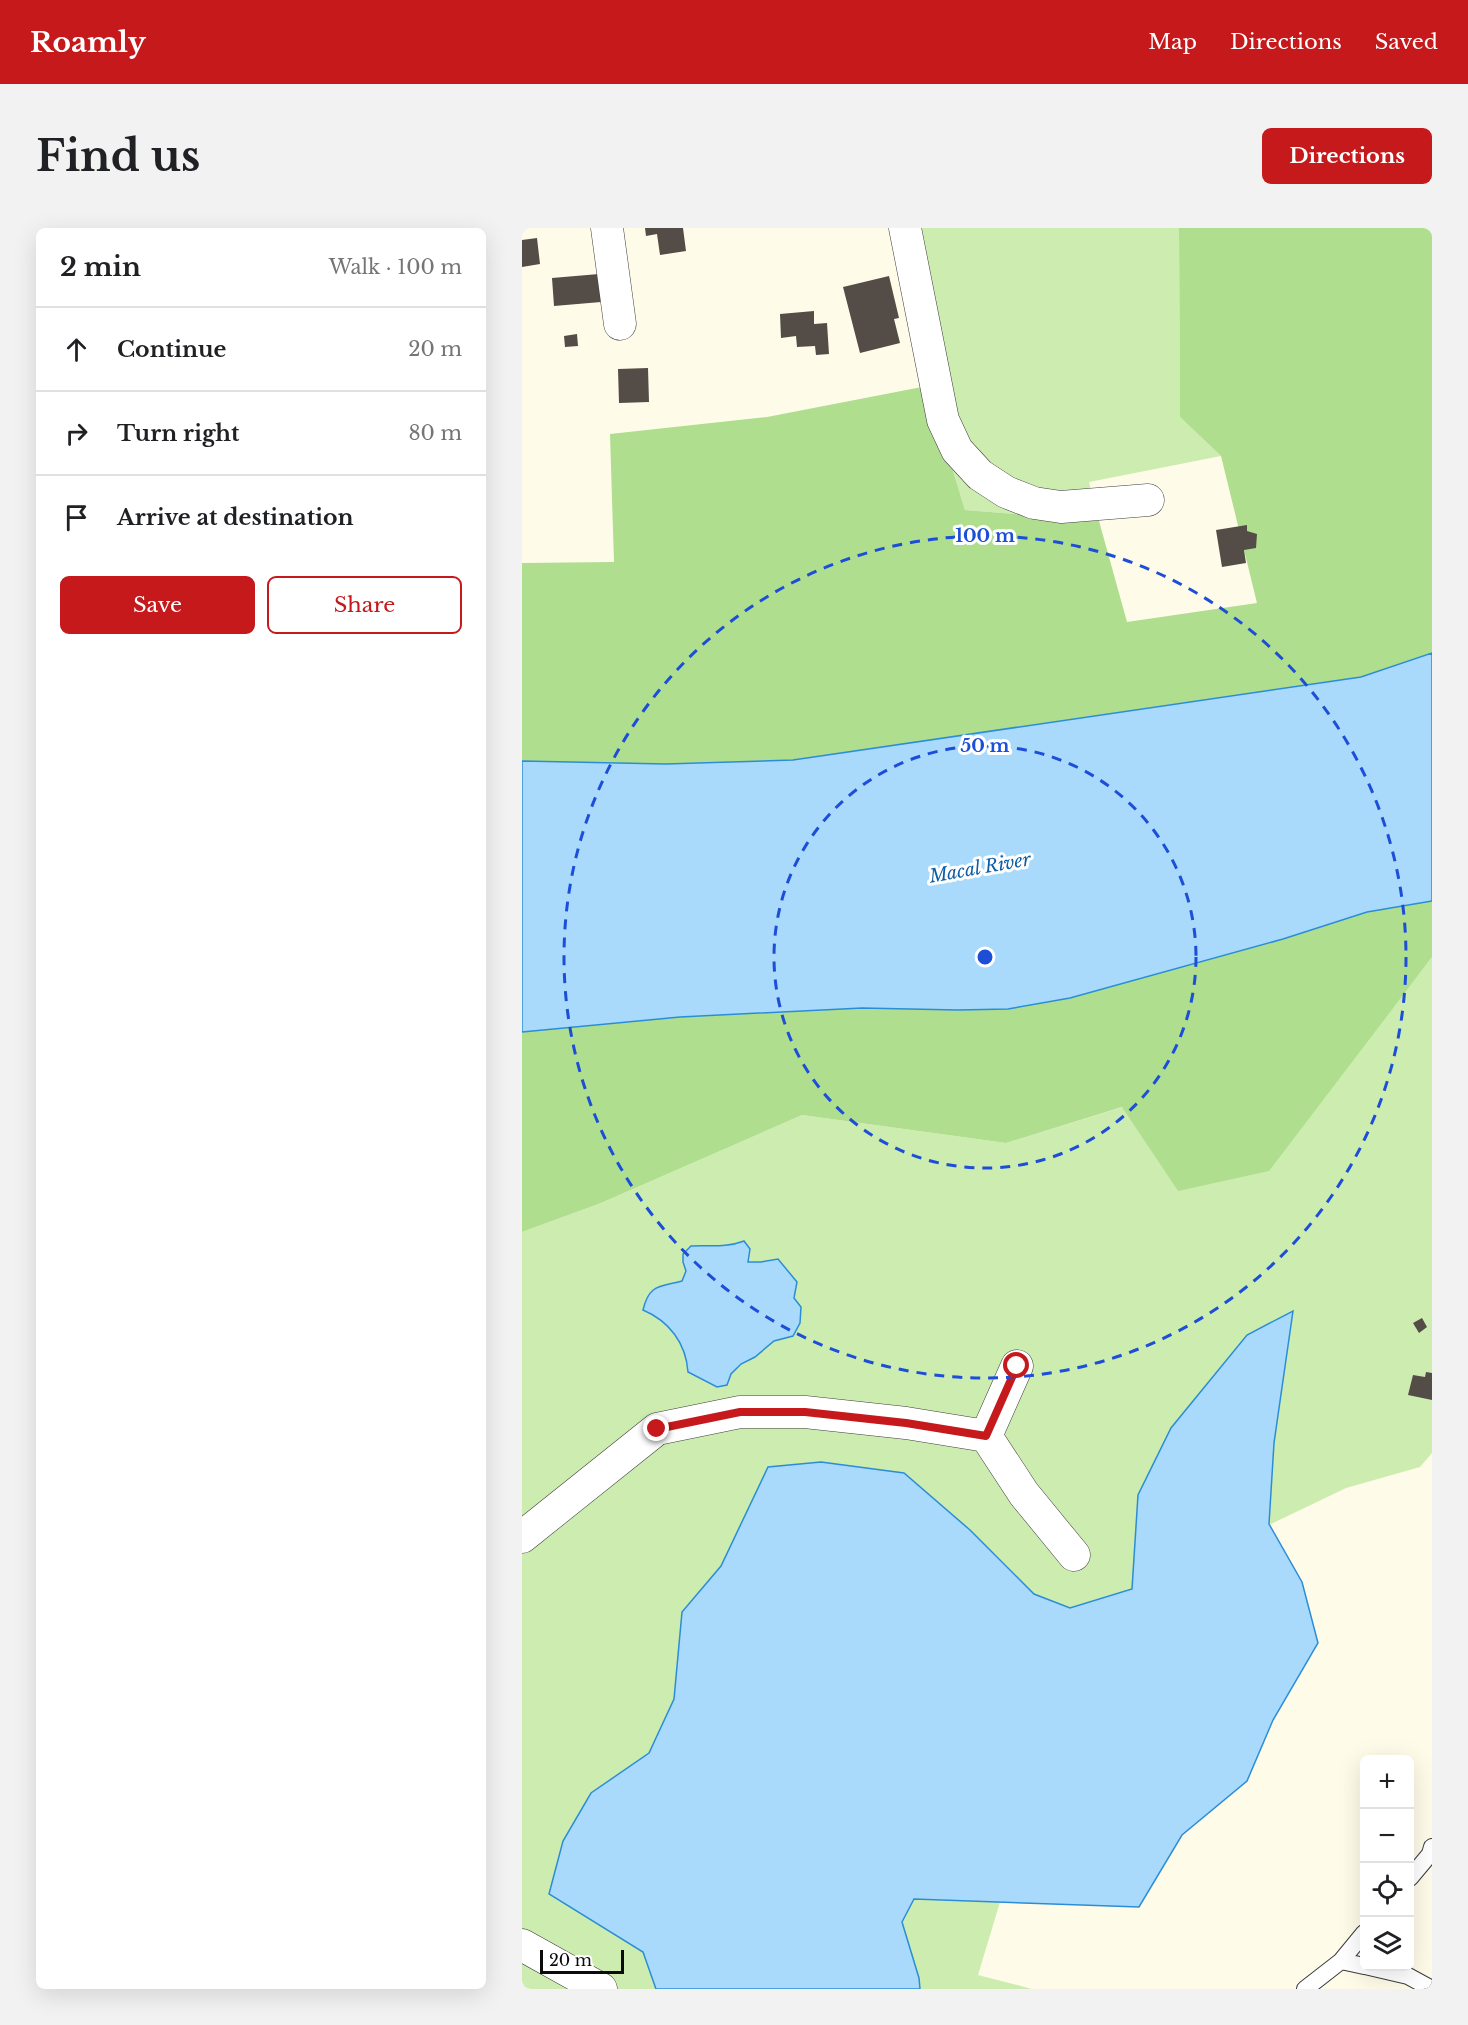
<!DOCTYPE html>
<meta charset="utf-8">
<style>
body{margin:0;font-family:"Libre Baskerville",serif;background:#f2f2f2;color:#202124}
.controls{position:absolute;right:18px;bottom:18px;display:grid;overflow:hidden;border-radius:9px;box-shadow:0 6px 24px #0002}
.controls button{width:54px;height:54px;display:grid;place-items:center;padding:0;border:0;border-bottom:2px solid #e0e0e0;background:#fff;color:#202124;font:30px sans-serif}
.scale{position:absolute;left:18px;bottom:15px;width:84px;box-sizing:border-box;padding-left:6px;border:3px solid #0b0b0b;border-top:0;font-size:16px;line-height:21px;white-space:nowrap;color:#0b0b0b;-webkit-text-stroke:4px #fff;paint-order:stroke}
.stop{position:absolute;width:18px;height:18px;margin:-14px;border:4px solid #c5191c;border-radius:50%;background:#fff}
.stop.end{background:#c5191c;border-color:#fff;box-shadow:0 2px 6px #0008}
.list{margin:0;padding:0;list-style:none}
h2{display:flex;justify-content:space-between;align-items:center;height:78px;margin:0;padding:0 24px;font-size:26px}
h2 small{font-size:20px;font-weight:400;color:#757577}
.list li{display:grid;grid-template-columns:39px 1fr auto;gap:18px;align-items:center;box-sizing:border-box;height:84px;padding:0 24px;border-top:2px solid #e0e0e0}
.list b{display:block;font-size:22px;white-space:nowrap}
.list em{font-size:20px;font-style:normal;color:#757577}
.actions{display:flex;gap:12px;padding:18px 24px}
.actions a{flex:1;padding:14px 0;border:2px solid #c5191c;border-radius:9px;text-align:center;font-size:21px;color:#c5191c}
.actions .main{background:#c5191c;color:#fff}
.icon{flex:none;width:33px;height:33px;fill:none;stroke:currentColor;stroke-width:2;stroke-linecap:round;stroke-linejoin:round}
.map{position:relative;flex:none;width:910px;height:1761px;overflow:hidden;border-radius:9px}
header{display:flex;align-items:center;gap:36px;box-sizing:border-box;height:84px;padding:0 30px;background:#c5191c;color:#fff}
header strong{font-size:28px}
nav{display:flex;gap:33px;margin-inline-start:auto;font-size:21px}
.intro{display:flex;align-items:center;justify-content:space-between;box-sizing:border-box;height:144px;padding:0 36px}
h1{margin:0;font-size:42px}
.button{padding:15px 27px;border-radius:9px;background:#c5191c;color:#fff;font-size:21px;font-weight:700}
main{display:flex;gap:36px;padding:0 36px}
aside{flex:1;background:#fff;border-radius:9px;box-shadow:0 6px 24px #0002}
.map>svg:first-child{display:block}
.green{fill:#cdecb0}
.forest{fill:#afde8e}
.water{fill:#a9dafb;stroke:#2b8dd7;stroke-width:1.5}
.building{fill:#544c47}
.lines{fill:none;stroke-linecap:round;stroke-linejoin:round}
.service-casing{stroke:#3e3e3e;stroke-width:18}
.minor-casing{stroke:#3e3e3e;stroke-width:33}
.service{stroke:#fff;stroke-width:16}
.minor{stroke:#fff;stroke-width:32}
.route{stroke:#c5191c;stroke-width:8}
.ring{fill:none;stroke:#1d4ed8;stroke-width:3;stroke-dasharray:10 8}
.labels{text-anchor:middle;stroke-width:6;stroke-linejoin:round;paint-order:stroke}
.water-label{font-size:18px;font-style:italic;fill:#0c5da5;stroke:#fff}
.centre{fill:#1d4ed8;stroke:#fff;stroke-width:3}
.ring-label{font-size:18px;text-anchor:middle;font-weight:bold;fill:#1d4ed8;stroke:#fff;stroke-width:6;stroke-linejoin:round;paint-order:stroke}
</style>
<header>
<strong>Roamly</strong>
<nav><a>Map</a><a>Directions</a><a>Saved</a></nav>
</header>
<div class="intro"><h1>Find us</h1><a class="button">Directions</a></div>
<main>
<aside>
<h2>2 min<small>Walk · 100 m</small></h2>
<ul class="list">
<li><svg class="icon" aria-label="ahead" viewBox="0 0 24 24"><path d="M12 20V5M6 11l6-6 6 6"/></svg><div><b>Continue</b></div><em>20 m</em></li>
<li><svg class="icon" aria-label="right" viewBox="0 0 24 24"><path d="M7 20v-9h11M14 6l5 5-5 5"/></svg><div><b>Turn right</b></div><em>80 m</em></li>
<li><svg class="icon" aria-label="arrive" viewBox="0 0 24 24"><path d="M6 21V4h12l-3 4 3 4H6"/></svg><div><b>Arrive at destination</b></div></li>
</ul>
<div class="actions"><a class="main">Save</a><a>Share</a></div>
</aside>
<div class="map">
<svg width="910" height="1761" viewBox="0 0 910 1761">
<rect width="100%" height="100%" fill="#fffbe9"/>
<!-- green -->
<path class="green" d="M377,0H657L658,189L699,228L567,254L577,293L443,282L405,158Z
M910,729V1225L898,1239L824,1260L747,1297L752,1215L616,1267L610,1361L547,1380L512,1366L448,1302L382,1245L246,1239L199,1338L160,1384L152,1471L127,1525L68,1565L27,1666L121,1724L134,1761H0V1004L79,975L280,887L484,915L601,879L656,963L835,826Z
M392,1671L478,1674L456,1747L510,1761H398L397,1750L380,1694Z"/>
<!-- forest -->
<path class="forest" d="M657,0H910V425L839,449L271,532L144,536L0,533V335L92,334L88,206L245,189L405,158L443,282L577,293L605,394L735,375L699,228L658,189Z
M910,673V729L747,943L656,963L600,879L484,915L280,887L79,975L0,1004V804L158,789L340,780L436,782L486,781L548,770L761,711L845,684Z"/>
<!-- water -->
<path class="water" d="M910,425V673L845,684L761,711L548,770L486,781L436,782L340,780L158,789L0,804V533L144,536L271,532L839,449Z
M222,1013L228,1021L226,1034H239L256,1031L275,1054L272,1070L279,1079L278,1095L271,1108L252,1113L233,1129L219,1136L209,1146L205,1157L195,1159L166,1144C164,1115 147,1093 121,1082C127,1056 138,1059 160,1053L164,1043L161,1034V1026L169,1018C188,1017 204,1020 222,1013Z
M771,1083L752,1215L747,1296L780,1354L796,1415L751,1492L725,1553L660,1607L617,1679L392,1671L380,1694L397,1750L398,1761H134L121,1724L27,1666L41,1613L69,1565L127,1525L152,1471L160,1384L199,1338L246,1239L299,1234L382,1245L448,1302L512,1366L548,1380L610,1361L616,1267L649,1200L725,1107Z"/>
<!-- building -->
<path class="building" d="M123,0H161L164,23L138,27L135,6L124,8Z
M15,10L18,36L0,39V12Z
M77,46L79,74L32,78L30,50Z
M367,48L377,90L372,91L378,115L338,125L321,59Z
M292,83V96L305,95L307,126L294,127L293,118L275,119L274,108L259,110L258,86Z
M55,106L56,118L43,119L42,108Z
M126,140L127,174L97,175L96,141Z
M725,297V303L735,306L734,320L722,322L724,335L700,339L694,302Z
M900,1090L905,1099L897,1105L891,1095Z
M904,1144L910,1145V1172L886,1167L891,1147L903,1149Z"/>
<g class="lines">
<defs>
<path id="service" d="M888,1650L908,1626L910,1619
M819,1733L842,1705
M843,1738L886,1748L910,1761
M783,1761L819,1733L842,1738"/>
<path id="minor" d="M85,0L98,96
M383,0L421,192L435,222L458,247L484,264L512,275L539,279L626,272
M464,1208L502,1266L552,1327
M0,1309L135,1201L218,1184H283L384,1195L464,1208L495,1138
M0,1717L79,1761"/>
</defs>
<!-- service casing -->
<use href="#service" class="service-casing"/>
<!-- minor casing -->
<use href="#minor" class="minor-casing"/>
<!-- service -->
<use href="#service" class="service"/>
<!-- minor -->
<use href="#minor" class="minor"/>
</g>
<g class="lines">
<!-- route -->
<path class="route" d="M135,1201L218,1184H283L384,1195L464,1208L495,1138"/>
</g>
<!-- distance rings -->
<g class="ring">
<circle cx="463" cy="729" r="211"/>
<circle cx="463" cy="729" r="421"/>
</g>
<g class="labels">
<!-- water labels -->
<g class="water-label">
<text transform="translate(458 640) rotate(-10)" y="6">Macal River</text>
</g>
</g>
<circle cx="463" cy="729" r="9" class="centre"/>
<g class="ring-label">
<text x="463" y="314">100 m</text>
<text x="463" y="524">50 m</text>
</g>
</svg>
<div class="controls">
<button>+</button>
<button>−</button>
<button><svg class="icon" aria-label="locate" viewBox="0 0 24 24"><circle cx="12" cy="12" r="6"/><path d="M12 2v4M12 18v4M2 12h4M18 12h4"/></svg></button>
<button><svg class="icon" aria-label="layers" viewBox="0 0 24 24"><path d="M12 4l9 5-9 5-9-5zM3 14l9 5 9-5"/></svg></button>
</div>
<div class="scale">20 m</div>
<div class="stop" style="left:495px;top:1138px"></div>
<div class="stop end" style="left:135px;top:1201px"></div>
</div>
</main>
